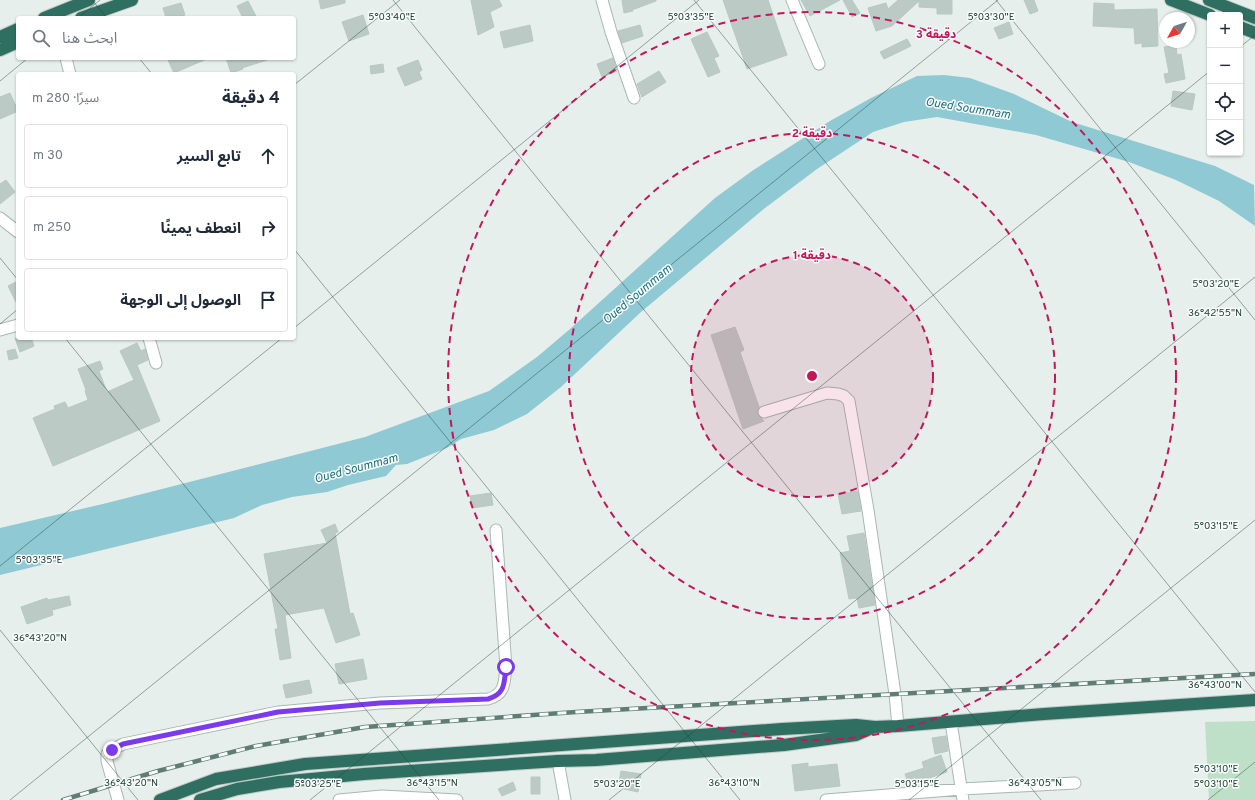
<!DOCTYPE html>
<html lang="ar">
<meta charset="utf-8">
<style>
body{margin:0;font-family:Overpass,"Noto Sans Arabic",sans-serif;background:#f6f6f7;color:#1f2937;direction:rtl}
.controls{position:absolute;right:12px;top:12px;display:grid;overflow:hidden;border-radius:4px;box-shadow:0 1px 3px #0004}
.controls button{width:36px;height:36px;display:grid;place-items:center;padding:0;border:0;border-bottom:1px solid #e0e1e3;background:#fff;color:#1f2937;font:20px sans-serif}
.compass{position:absolute;left:1159px;top:12px;width:36px;height:36px;border-radius:50%;background:#fff;box-shadow:0 1px 3px #0004;rotate:231deg}
.stop{position:absolute;width:12px;height:12px;margin:-9px;border:3px solid #7c3aed;border-radius:50%;background:#fff}
.stop.end{background:#7c3aed;border-color:#fff;box-shadow:0 1px 4px #0008}
.list{margin:0;padding:0;list-style:none}
h2{display:flex;justify-content:space-between;align-items:center;height:52px;margin:0;padding:0 16px;font-size:17px}
h2 small{font-size:13px;font-weight:400;color:#747a83}
.list li{display:grid;grid-template-columns:26px 1fr auto;gap:12px;align-items:center;box-sizing:border-box;height:64px;margin:0 8px 8px;padding:0 8px;border:1px solid #e0e1e3;border-radius:4px}
.list b{display:block;font-size:15px;white-space:nowrap}
.list em{font-size:13px;font-style:normal;color:#747a83}
.icon{flex:none;width:22px;height:22px;fill:none;stroke:currentColor;stroke-width:2;stroke-linecap:round;stroke-linejoin:round}
.map{position:relative;flex:none;width:1255px;height:800px;overflow:hidden;direction:ltr}
.search{position:absolute;background:#fff;box-shadow:0 1px 3px #0004;left:16px;top:16px;width:280px;height:44px;display:flex;align-items:center;gap:10px;box-sizing:border-box;padding:0 14px;border-radius:4px;color:#747a83;font-size:15px}
.panel{position:absolute;background:#fff;box-shadow:0 1px 3px #0004;left:16px;top:72px;width:280px;height:268px;border-radius:4px;direction:rtl}
.map>svg:first-child{display:block}
.green{fill:#bfe0c8}
.water{fill:#8ec9d4}
.building{fill:#bbcac4;stroke:#b8c9c2}
.lines{fill:none;stroke-linecap:round;stroke-linejoin:round}
.street-casing{stroke:#a8b8b2;stroke-width:13}
.highway-casing{stroke:#c2cac8;stroke-width:14}
.street{stroke:#fff;stroke-width:11}
.highway{stroke:#2f6f62;stroke-width:12}
.rail-casing{stroke:#5f7d75;stroke-width:4.5}
.rail{stroke:#f7fbf9;stroke-width:3;stroke-dasharray:9;stroke-linecap:butt}
.route{stroke:#7c3aed;stroke-width:5}
.ticks{fill:none;stroke:#24423a;stroke-width:1;stroke-opacity:0.45}
.ring{fill:none;stroke:#c2185b;stroke-width:2;stroke-dasharray:7 5}
.labels{text-anchor:middle;stroke-width:3;stroke-linejoin:round;paint-order:stroke}
.water-label{font-size:12px;font-style:italic;fill:#1c6f80;stroke:#f7fbf9}
.ticks-label{font-size:10px;text-anchor:middle;fill:#24423a;stroke:#f7fbf9;stroke-width:3;stroke-linejoin:round;paint-order:stroke}
.centre{fill:#c2185b;stroke:#f7fbf9;stroke-width:2}
.ring-label{font-size:12px;text-anchor:middle;font-weight:bold;fill:#c2185b;stroke:#f7fbf9;stroke-width:3;stroke-linejoin:round;paint-order:stroke}
</style>
<div class="map">
<svg width="1255" height="800" viewBox="0 0 1255 800">
<rect width="100%" height="100%" fill="#e6efeb"/>
<!-- green -->
<path class="green" d="M1255,721V800H1209L1205,722Z"/>
<!-- water -->
<path class="water" d="M944,75L970,78L1014,94L1072,122L1215,166L1254,185L1255,226L1219,201L1176,180L1129,162L1036,135L937,117L904,122L873,132L817,169L765,208L641,312L561,387L527,414L494,430L461,439L447,448L407,464L396,465L386,476L348,485L327,492L292,497L262,505L234,518L0,575V528L107,503L365,437L489,391L537,357L570,329L715,198L752,171L830,121L871,98L917,76Z"/>
<!-- building -->
<path class="building" d="M319,0H345V3L321,9Z
M471,0H499L502,6L490,12L494,27L478,35Z
M622,0H656V1L632,10L633,11L624,13Z
M723,0H768L787,55L747,69Z
M801,0H840L810,16Z
M843,0H852L860,13L852,17Z
M898,0H952V14H937V8L919,7V1L892,26L876,31L868,8L886,3L888,9Z
M1024,0H1034L1038,11L1030,14Z
M248,1L257,18H243L237,6Z
M181,3L185,15L175,18H166L163,8Z
M1094,3L1114,4V10L1157,9L1158,46L1142,47V43L1135,44L1134,28L1093,26Z
M363,15L369,34L349,41L342,22Z
M1009,22L1013,34L999,39L994,28Z
M530,25L533,41L504,48L500,32Z
M640,25L643,36L622,43L618,31Z
M707,32L719,56L714,58L720,72L708,77L691,39Z
M907,39L911,46L884,59L880,52Z
M1176,45L1177,55L1181,54L1185,79L1166,83L1164,74L1169,73L1164,47Z
M167,58H209L174,73Z
M226,58H266L267,60L242,68L243,69L231,73Z
M613,58L617,71L602,77L597,64Z
M418,60L422,70L419,72L422,79L405,86L397,68Z
M383,64L384,72L371,74L370,66Z
M659,71L666,82L642,97L637,84Z
M1173,91L1195,94L1192,110L1171,106Z
M10,93L18,111L0,119V97Z
M6,180L15,192L0,204V184Z
M18,281V306L8,286Z
M735,327L744,350L740,352L759,407L757,414L764,421L743,429L711,335Z
M15,338H31L34,346L20,352Z
M137,343L141,351L145,349L148,360L137,365L160,421L53,466L33,418L55,409L54,406L65,402L68,408L88,400L85,391L86,390L78,369L100,361L103,369L99,371L107,392L134,380L120,351Z
M15,349L18,358L9,360L7,351Z
M858,491L861,511L842,514L838,494Z
M491,493L493,505L472,508L470,496Z
M335,524L338,532L335,533L350,614L353,613L360,635L336,643L324,608L285,615L291,658L280,660L275,629H278L264,554L327,543L321,530Z
M864,533L875,605L859,608L857,598L849,599L840,553L850,551L847,536Z
M69,596L71,605L52,610L53,615L27,624L21,607L47,598L48,600Z
M363,659L367,679L339,684L335,664Z
M309,680L312,693L286,698L283,685Z
M946,736L948,751L935,754L932,738Z
M941,755L947,772L909,785L905,774L924,768L922,762Z
M808,763V767L837,764L840,786L795,791L792,765Z
M621,771L641,774L638,792L624,789L625,783L619,782Z
M531,777H540V794H531Z
M513,782L516,790L502,796L498,789Z"/>
<g class="lines">
<defs>
<path id="street" d="M602,0L611,32L634,98
M792,0L819,64
M66,58L70,74
M0,218L18,232
M0,330L18,325
M149,338L156,363
M764,412L827,393L838,394L844,396L849,401L868,510L895,694L898,726
M951,722L963,800
M558,761L565,800
M118,800L107,761V754L112,750L123,744L278,712L380,703L488,699C506,694 504,682 506,667L496,530
M339,800L382,796L457,800
M826,800L962,789L1075,783"/>
<path id="highway" d="M1171,0L1210,15
M1209,0L1255,18
M44,18L89,0
M81,18L132,0
M1240,27L1255,33
M0,37L18,29
M0,50L18,42
M160,800L216,779L305,764L782,729L856,725L875,727L898,726L1044,714L1255,700
M200,800L237,789L279,782L364,774L558,761L596,760L784,745L856,735L872,728"/>
</defs>
<!-- street casing -->
<use href="#street" class="street-casing"/>
<!-- highway casing -->
<use href="#highway" class="highway-casing"/>
<!-- street -->
<use href="#street" class="street"/>
<!-- highway -->
<use href="#highway" class="highway"/>
<defs>
<path id="rail" d="M63,800L158,771L256,746L365,727L576,712L1255,674"/>
</defs>
<!-- rail casing -->
<use href="#rail" class="rail-casing"/>
<!-- rail -->
<use href="#rail" class="rail"/>
</g>
<g class="lines">
<!-- route -->
<path class="route" d="M112,750L123,744L278,712L380,703L488,699C506,694 504,682 506,667"/>
</g>
<!-- ticks -->
<path class="ticks" d="M92,0L107,18M393,0L1041,800M694,0L1255,692M996,0L1255,320M78,18L100,0M1240,47L1255,35M139,58L152,74M0,81L28,58M294,85L400,0M294,249L740,800M0,258L18,280M0,324L18,309M294,328L699,0M65,338L439,800M0,566L282,338M0,630L138,800M10,800L998,0M310,800L1210,71M609,800L1255,277M909,800L1255,520M1208,800L1255,762"/>
<!-- distance rings -->
<circle cx="812" cy="376" r="121" fill="#c2185b" fill-opacity=".12"/>
<g class="ring">
<circle cx="812" cy="376" r="121"/>
<circle cx="812" cy="376" r="243"/>
<circle cx="812" cy="376" r="364"/>
</g>
<g class="labels">
<!-- water labels -->
<g class="water-label">
<text transform="translate(968 108) rotate(9)" y="4">Oued Soummam</text>
<text transform="translate(637 294) rotate(-40)" y="4">Oued Soummam</text>
<text transform="translate(356 468) rotate(-15)" y="4">Oued Soummam</text>
</g>
</g>
<g class="ticks-label">
<text x="392" y="20">5°03'40"E</text>
<text x="691" y="20">5°03'35"E</text>
<text x="991" y="20">5°03'30"E</text>
<text x="1216" y="287">5°03'20"E</text>
<text x="1215" y="316">36°42'55"N</text>
<text x="1216" y="529">5°03'15"E</text>
<text x="39" y="563">5°03'35"E</text>
<text x="40" y="641">36°43'20"N</text>
<text x="1215" y="688">36°43'00"N</text>
<text x="1216" y="772">5°03'10"E</text>
<text x="131" y="786">36°43'20"N</text>
<text x="432" y="786">36°43'15"N</text>
<text x="734" y="786">36°43'10"N</text>
<text x="1035" y="786">36°43'05"N</text>
<text x="318" y="787">5°03'25"E</text>
<text x="617" y="787">5°03'20"E</text>
<text x="917" y="787">5°03'15"E</text>
<text x="1216" y="787">5°03'10"E</text>
</g>
<circle cx="812" cy="376" r="6" class="centre"/>
<g class="ring-label">
<text x="936" y="38">3 دقيقة</text>
<text x="812" y="137">2 دقيقة</text>
<text x="812" y="259">1 دقيقة</text>
</g>
</svg>
<div class="controls">
<button>+</button>
<button>−</button>
<button><svg class="icon" aria-label="locate" viewBox="0 0 24 24"><circle cx="12" cy="12" r="6"/><path d="M12 2v4M12 18v4M2 12h4M18 12h4"/></svg></button>
<button><svg class="icon" aria-label="layers" viewBox="0 0 24 24"><path d="M12 4l9 5-9 5-9-5zM3 14l9 5 9-5"/></svg></button>
</div>
<svg class="compass" viewBox="-18 -18 36 36"><path d="M0-13l5 13h-10z" fill="#e53935"/><path d="M0 13l5-13h-10z" fill="#747a83"/></svg>
<div class="stop" style="left:506px;top:667px"></div>
<div class="stop end" style="left:112px;top:750px"></div>
<div class="search"><svg class="icon" aria-label="search" viewBox="0 0 24 24"><circle cx="10" cy="10" r="6"/><path d="M15 15l6 6"/></svg>ابحث هنا</div>
<section class="panel">
<h2>4 دقيقة<small>سيرًا · 280 m</small></h2>
<ul class="list">
<li><svg class="icon" aria-label="ahead" viewBox="0 0 24 24"><path d="M12 20V5M6 11l6-6 6 6"/></svg><div><b>تابع السير</b></div><em>30 m</em></li>
<li><svg class="icon" aria-label="right" viewBox="0 0 24 24"><path d="M7 20v-9h11M14 6l5 5-5 5"/></svg><div><b>انعطف يمينًا</b></div><em>250 m</em></li>
<li><svg class="icon" aria-label="arrive" viewBox="0 0 24 24"><path d="M6 21V4h12l-3 4 3 4H6"/></svg><div><b>الوصول إلى الوجهة</b></div></li>
</ul>
</section>
</div>
